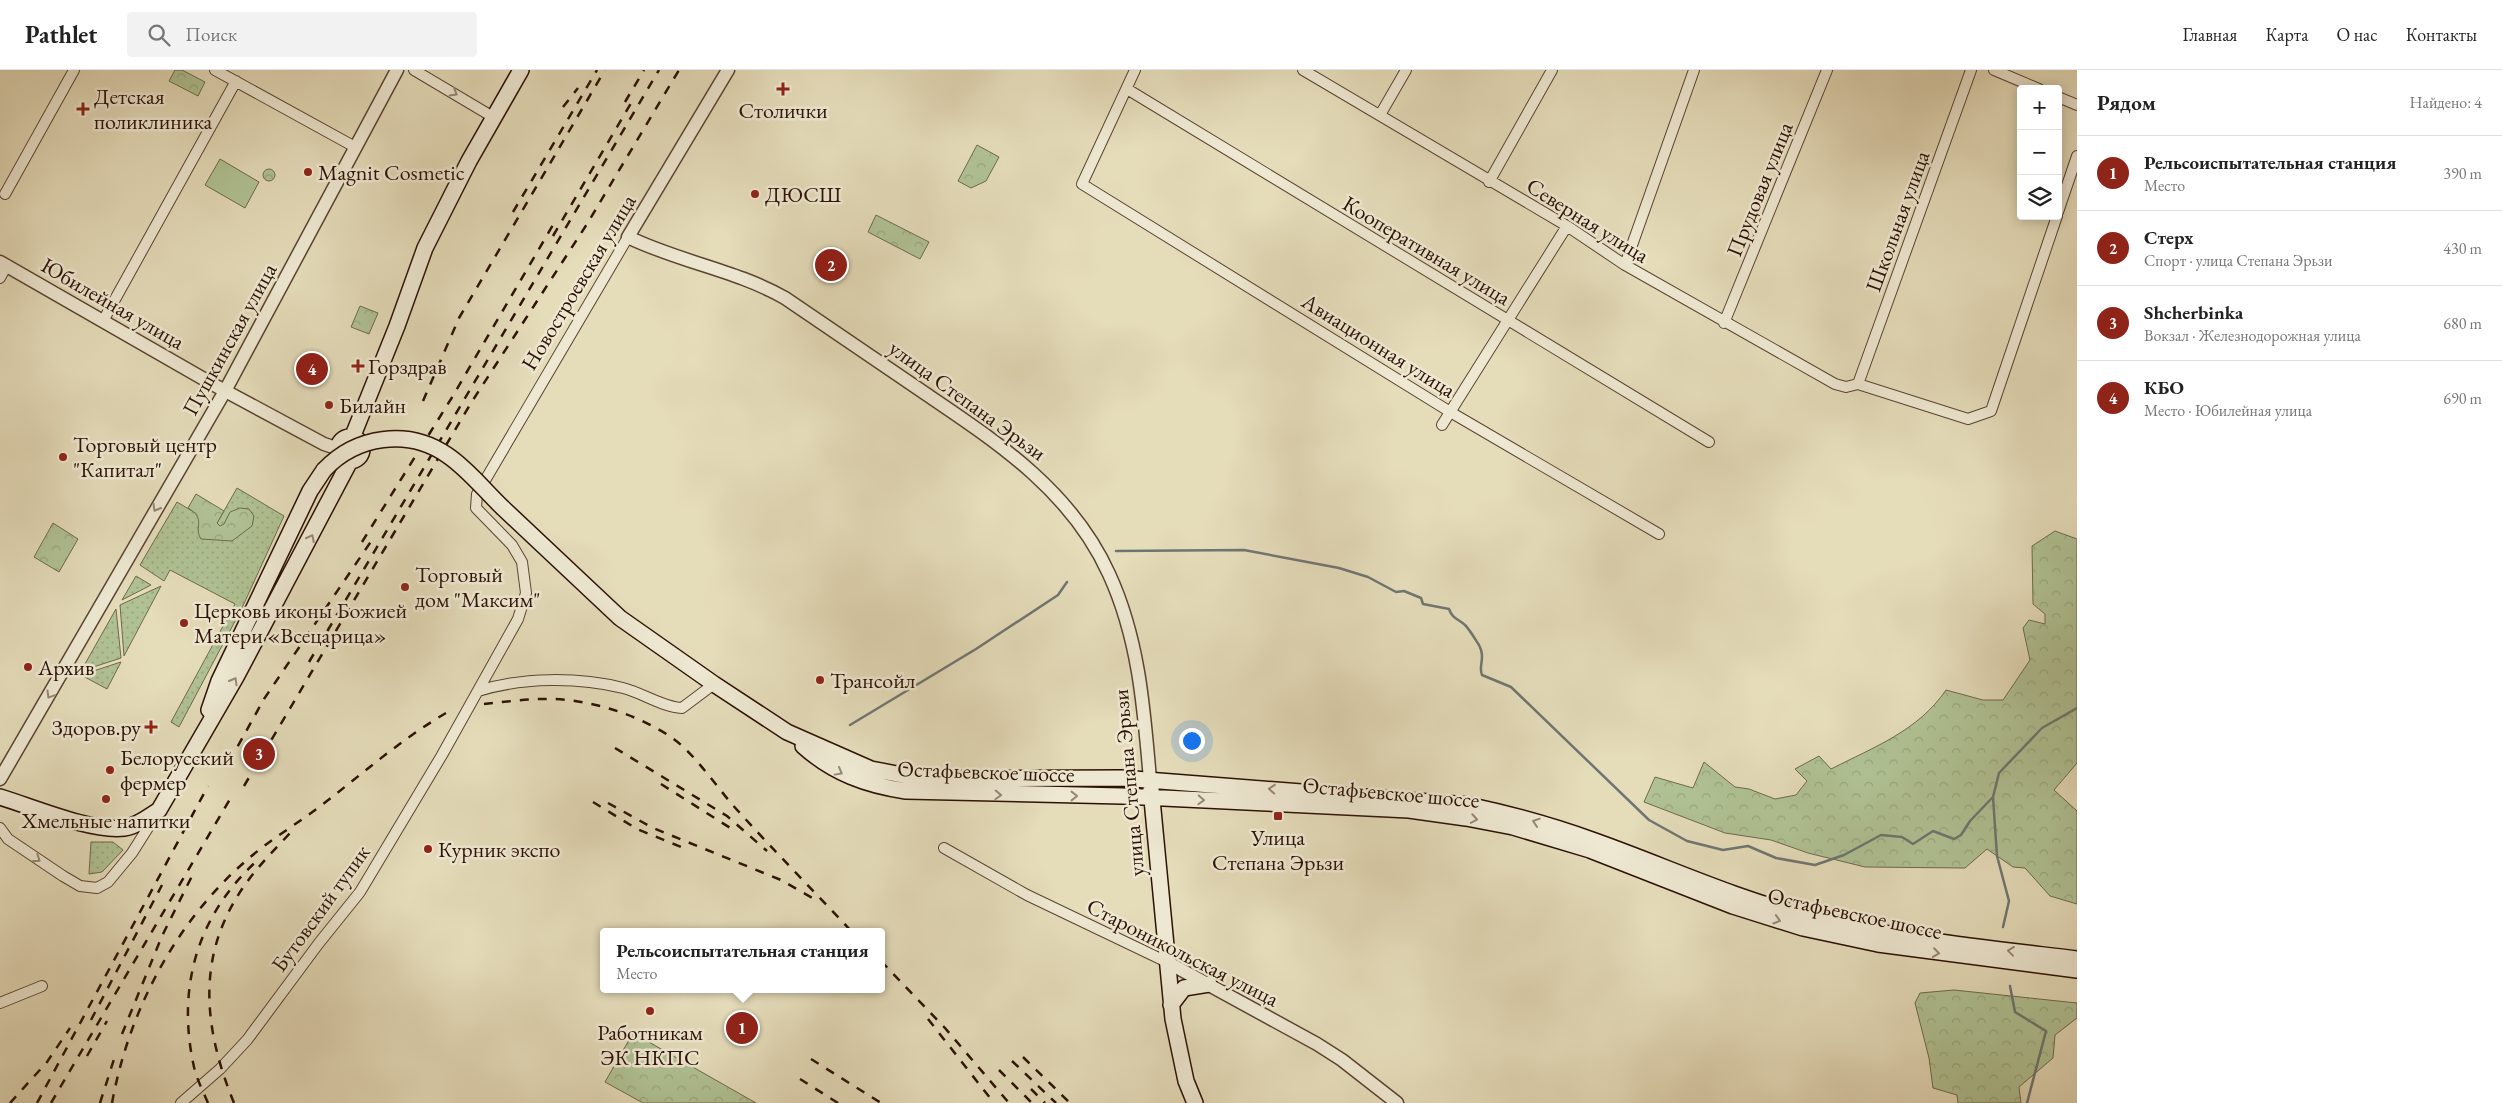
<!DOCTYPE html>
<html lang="ru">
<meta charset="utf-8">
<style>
body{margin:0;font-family:"EB Garamond",serif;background:#f2f2f2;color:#222}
.controls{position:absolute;right:15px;top:15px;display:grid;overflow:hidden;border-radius:5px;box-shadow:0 2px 12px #0003}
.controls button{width:45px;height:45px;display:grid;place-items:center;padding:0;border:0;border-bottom:1px solid #e0e0e0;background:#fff;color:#222;font:25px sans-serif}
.you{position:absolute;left:1191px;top:670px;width:18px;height:18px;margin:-12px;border:4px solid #fff;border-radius:50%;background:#1a73e8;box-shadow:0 0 0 8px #1a73e833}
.badge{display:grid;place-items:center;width:32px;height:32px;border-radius:50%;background:#8f2418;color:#fff;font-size:16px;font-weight:700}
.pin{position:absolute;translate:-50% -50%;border:2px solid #fff;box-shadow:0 1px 5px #0006}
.popup{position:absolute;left:600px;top:858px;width:285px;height:65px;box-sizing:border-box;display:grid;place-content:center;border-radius:5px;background:#fff;filter:drop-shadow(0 1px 4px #0005);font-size:16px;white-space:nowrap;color:#767676}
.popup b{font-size:19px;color:#222}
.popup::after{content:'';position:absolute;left:50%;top:100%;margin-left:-10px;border:10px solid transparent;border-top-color:#fff}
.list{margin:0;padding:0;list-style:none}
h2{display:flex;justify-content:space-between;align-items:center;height:65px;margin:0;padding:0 20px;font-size:21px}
h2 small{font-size:16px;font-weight:400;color:#767676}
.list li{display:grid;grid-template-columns:32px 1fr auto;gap:15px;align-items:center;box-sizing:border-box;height:75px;padding:0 20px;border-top:1px solid #e0e0e0}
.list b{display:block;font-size:19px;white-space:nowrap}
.list p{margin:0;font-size:16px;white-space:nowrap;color:#767676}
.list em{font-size:16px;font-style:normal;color:#767676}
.icon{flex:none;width:28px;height:28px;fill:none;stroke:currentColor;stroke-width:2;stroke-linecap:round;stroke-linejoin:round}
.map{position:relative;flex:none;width:2077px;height:1033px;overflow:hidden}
header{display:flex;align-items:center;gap:30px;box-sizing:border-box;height:70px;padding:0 25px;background:#fff;border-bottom:1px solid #e0e0e0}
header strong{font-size:24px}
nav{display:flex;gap:28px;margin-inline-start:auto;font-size:18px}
.search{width:350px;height:45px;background:#f2f2f2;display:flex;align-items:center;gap:12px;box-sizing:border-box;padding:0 18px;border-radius:5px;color:#767676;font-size:19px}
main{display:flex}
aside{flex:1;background:#fff}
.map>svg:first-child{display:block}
.grass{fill:url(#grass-dots);stroke:#6e6a4c}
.forest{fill:url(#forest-crowns);stroke:#6e6a4c}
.garden{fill:#b0c294;stroke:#6e6a4c}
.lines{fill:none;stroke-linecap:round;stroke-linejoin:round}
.stream{stroke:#6f7672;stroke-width:2.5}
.minor-casing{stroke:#5a4432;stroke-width:12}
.tertiary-casing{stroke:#5a4432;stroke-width:15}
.secondary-casing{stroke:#2c1105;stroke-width:18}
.minor{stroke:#eee8d2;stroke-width:10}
.tertiary{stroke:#eee8d2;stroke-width:12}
.secondary{stroke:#eee8d2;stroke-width:15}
.rail{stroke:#2c1105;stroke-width:2.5;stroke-dasharray:9 9;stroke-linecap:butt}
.secondary-bridge-casing{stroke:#2c1105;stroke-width:18;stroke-linecap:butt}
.secondary-bridge{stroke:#eee8d2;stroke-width:15}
.oneway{stroke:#978776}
.poi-dot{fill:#8f2418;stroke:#eee8d2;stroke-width:2}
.labels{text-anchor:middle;stroke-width:5;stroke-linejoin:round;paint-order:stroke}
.poi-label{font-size:22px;fill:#2c1105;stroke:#eee8d2;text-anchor:start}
.street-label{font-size:22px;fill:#2c1105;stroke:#eee8d2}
</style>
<header>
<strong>Pathlet</strong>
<div class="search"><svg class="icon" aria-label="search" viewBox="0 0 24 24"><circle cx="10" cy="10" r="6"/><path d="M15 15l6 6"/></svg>Поиск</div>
<nav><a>Главная</a><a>Карта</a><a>О нас</a><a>Контакты</a></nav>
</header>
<main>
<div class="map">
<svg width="2077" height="1033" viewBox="0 0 2077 1033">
<defs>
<pattern id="grass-dots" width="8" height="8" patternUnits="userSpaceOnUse" patternTransform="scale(1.25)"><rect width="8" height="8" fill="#b0c294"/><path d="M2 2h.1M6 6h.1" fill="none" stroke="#98a67e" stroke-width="1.8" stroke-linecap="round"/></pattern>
<pattern id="forest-crowns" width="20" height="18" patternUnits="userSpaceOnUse" patternTransform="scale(1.25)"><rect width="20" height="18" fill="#b0c294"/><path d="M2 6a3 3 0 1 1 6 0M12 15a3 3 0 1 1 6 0" fill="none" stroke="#98a67e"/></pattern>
</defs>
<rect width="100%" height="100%" fill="#e5dcba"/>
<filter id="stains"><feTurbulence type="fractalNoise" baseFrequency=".004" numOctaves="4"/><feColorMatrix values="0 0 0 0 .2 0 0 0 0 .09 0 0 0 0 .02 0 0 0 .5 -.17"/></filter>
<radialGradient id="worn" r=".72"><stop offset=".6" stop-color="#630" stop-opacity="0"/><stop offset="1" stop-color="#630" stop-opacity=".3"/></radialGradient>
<!-- grass -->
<path class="grass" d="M237,418L284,446L242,538L179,657L171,652L235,534L170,500L164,511L140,495L177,432L216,455Z
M136,506L151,515L122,530Z
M161,516L124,586L120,535Z
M116,539L121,588L81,601Z
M121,592L107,619L81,605Z
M91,772H113L123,780L102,802L89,804Z"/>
<!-- forest -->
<path class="forest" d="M175,0H182L205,12L198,26L169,11Z
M977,75L999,87L986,111L971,118L958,111Z
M263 105a6 6 0 1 1 12 0a6 6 0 1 1-12 0Z
M876,145L929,172L920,189L868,162Z
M360,236L378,243L369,264L351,257Z
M196,424L224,441L217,453L220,456L224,454L230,442L240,438L249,439L254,446L252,456L232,471L201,469C193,457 207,449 188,438Z
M53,453L78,469L59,502L34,487Z
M2055,461L2077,469V693L2054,720L2077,741V834L2050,826L2025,798L2013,797L1987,779L1965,798L1865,797L1808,783L1771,770L1725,763L1644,732L1655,707L1693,718L1704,692L1735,717L1749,719L1775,729L1796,725L1807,711L1795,699L1819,686L1831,699C1874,677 1918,661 1946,620L1983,630H2003L2030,590L2023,558L2029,550L2045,554V544L2033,534L2032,476Z
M1954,920L2077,933V948L2055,965L2053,988L2019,1017L2021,1033H1958L1957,1025L1933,1018L1929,988L1915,933L1920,923Z
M633,963L756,1033H643L605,1012Z"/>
<!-- garden -->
<path class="garden" d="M220,89L259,112L245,138L205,115Z"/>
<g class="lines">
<!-- stream -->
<path class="stream" d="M1116,481L1244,480L1339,498L1368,507L1396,522L1404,521L1421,528L1423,534L1449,539C1452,548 1458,549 1465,555C1470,560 1475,569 1479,575C1486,588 1478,596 1482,605L1511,617L1649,750L1687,771L1723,780L1748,776L1776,788L1815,795L1844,785L1881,765L1902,767L1913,774L1933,761L1954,769L1961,765L1970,751L1993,727
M850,655L976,579L1058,525L1067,512
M2003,857L2009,831L1997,786L1993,727L1999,703L2042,658L2077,638
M2010,916L2015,942L2046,961L2027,1033"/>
<defs>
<path id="minor" d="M215,0L355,77
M414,0L493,47
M1135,0L1082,114L1452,343L1659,464
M1303,0L1567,156L1625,195L1835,314L1846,317L1858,314
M1994,0L2039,19
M1127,19L1709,372
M2058,27L2077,35
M1380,45L1406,0
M1489,112L1552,0
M5,124L74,0
M2058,142L2077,86
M1625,195L1694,0
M0,208L7,195
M103,251L236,11
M1724,253L1827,0
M1858,314L1968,349L1991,341L2057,146
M1858,314L1971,0
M1442,355L1567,156
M478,621C523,607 578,607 623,618C643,623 662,637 682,638L714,614
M0,758L8,769L63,806L80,816L97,818L108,812L132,783L156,745
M944,778L1027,825L1167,892
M0,933L42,916
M181,1033L220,999L247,970L319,873L360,822L442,685L518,549L526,523L522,492L512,475L476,438L477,424L628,167"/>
<path id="tertiary" d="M728,0L628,167C679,192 736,200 785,228C833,261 881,293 929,326C1000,374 1072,422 1109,504C1139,569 1144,639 1150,710
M0,192L216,316L324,374L339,379
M0,709L225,321L397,0
M1167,892L1317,974L1342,990L1397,1033"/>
<path id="secondary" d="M338 379a12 12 0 1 1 24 0a12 12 0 1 1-24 0Z
M352,368L397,256L425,178L469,91L521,0
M503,438L620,548L714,614L787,662L871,699L907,706L942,709L1121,708L1468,735C1510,744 1551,755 1592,770C1663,795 1731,827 1805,846C1894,869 1986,878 2077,889
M209,640L219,611L310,421L324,400
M803,676C833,703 866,715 906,721L1122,726L1409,740L1466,748L1513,757L1590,780L1733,836L1803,858L1878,874L2077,900
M1151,719L1173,949L1186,1011L1195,1033
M0,727C33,737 91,762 124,758C137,756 148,747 159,740L236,607L350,391
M1171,935L1184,918L1209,914"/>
</defs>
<!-- minor casing -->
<use href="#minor" class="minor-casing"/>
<!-- tertiary casing -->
<use href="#tertiary" class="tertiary-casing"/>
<!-- secondary casing -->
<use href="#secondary" class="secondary-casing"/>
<!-- minor -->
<use href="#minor" class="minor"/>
<!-- tertiary -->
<use href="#tertiary" class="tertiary"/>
<!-- secondary -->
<use href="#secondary" class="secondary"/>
<!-- rail -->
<path class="rail" d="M625,32L644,0
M563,37L578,18
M513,142L597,0
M553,166L634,28
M423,331L459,248L605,0
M362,472L451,329L553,155
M309,592L659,0
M484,634C504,632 525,629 545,629C586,628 637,644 671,667C696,684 718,720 740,743C776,783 815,822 852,862
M615,678L727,746L767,781
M229,692L264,629L374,467
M661,714L735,761
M244,716L471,333L587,154L679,0
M593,732L637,759L681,777
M608,733L653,758L781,810L816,830
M881,891L945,958L1009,1033
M928,949L994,1033
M91,950L162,815
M122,964L162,866L193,804
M87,986L107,951
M1023,987L1070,1033
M811,989L881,1033
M1012,991L1056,1033
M999,1000L1032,1033
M800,1009L838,1033
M1031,1019L1045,1033
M10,1033L47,992L70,958
M37,1033L208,716
M51,1033L230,729
M100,1033L116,983
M112,1033C129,940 176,851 248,789C270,770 295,755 318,738C361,705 400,670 446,643
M208,1033C203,1021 197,1010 194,997C176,916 198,843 260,788
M234,1033C203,957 195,883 247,812C260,794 277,777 293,760"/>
<defs>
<path id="secondary-bridge" d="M324,400C356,366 408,358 447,385C468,399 485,421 503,438"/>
</defs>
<!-- secondary-bridge casing -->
<use href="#secondary-bridge" class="secondary-bridge-casing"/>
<!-- secondary-bridge -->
<use href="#secondary-bridge" class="secondary-bridge"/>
</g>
<!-- one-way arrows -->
<defs><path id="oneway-chevron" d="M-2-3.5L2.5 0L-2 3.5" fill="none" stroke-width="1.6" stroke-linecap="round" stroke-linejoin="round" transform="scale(1.25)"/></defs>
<g class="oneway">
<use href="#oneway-chevron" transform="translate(454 23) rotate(31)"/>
<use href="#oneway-chevron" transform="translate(156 438) rotate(120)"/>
<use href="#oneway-chevron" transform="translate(311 468) rotate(-63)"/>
<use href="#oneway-chevron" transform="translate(234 611) rotate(-60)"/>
<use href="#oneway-chevron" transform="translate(50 625) rotate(121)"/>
<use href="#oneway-chevron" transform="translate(839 702) rotate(29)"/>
<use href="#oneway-chevron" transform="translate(1272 719) rotate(-176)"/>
<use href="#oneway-chevron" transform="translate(998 725) rotate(2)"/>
<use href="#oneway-chevron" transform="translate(1074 726)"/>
<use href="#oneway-chevron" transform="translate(1201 730) rotate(3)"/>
<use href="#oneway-chevron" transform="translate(1474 749) rotate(10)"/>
<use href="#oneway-chevron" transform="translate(1536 752) rotate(-162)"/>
<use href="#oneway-chevron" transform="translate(37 789) rotate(34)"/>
<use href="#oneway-chevron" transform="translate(1777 850) rotate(17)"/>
<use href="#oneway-chevron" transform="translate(2011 881) rotate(-173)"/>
<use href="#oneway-chevron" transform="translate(1936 883) rotate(8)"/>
</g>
<!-- markers -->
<g class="poi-dot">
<path d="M780.5 11.5h5v5h5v5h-5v5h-5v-5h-5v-5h5z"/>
<path d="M80.5 31.5h5v5h5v5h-5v5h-5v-5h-5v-5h5z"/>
<circle cx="308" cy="102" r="5"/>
<circle cx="755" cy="124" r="5"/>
<path d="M355.5 288.5h5v5h5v5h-5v5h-5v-5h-5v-5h5z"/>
<circle cx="329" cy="335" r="5"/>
<circle cx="63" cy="387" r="5"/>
<circle cx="405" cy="517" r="5"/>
<circle cx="184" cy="553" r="5"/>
<circle cx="28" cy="597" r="5"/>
<circle cx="820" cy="610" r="5"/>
<path d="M148.5 649.5h5v5h5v5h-5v5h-5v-5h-5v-5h5z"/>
<circle cx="110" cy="700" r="5"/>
<circle cx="106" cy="729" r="5"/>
<rect x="1273" y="741" width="10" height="10" rx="2.5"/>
<circle cx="428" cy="779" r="5"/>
<circle cx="650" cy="941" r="5"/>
</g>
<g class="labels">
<!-- poi labels -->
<g class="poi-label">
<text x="94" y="34">Детская<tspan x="94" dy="25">поликлиника</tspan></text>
<text x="783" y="48" text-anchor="middle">Столички</text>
<text x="318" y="110">Magnit Cosmetic</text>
<text x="765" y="132">ДЮСШ</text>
<text x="368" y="304">Горздрав</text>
<text x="339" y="343">Билайн</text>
<text x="73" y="382">Торговый центр<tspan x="73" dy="25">"Капитал"</tspan></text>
<text x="415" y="512">Торговый<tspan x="415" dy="25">дом "Максим"</tspan></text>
<text x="194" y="548">Церковь иконы Божией<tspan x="194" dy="25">Матери «Всецарица»</tspan></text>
<text x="38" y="605">Архив</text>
<text x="830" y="618">Трансойл</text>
<text x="141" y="665" text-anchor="end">Здоров.ру</text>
<text x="120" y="695">Белорусский<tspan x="120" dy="25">фермер</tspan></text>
<text x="106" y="758" text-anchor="middle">Хмельные напитки</text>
<text x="1278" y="775" text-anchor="middle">Улица<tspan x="1278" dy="25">Степана Эрьзи</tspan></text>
<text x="438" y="787">Курник экспо</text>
<text x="650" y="970" text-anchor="middle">Работникам<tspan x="650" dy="25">ЭК НКПС</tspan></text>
</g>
<!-- street labels -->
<g class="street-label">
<text transform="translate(1759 119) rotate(-68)" y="8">Прудовая улица</text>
<text transform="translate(1588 150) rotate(32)" y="8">Северная улица</text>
<text transform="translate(1897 151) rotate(-70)" y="8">Школьная улица</text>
<text transform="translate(1427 180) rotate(31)" y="8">Кооперативная улица</text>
<text transform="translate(578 212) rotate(-59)" y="8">Новостроевская улица</text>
<text transform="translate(113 233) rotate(30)" y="8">Юбилейная улица</text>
<text transform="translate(229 269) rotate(-61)" y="8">Пушкинская улица</text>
<text transform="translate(1379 275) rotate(32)" y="8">Авиационная улица</text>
<text transform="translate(968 330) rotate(36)" y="8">улица Степана Эрьзи</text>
<text transform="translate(986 701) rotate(2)" y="8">Остафьевское шоссе</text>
<text transform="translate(1128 713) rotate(-95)" y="8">улица Степана Эрьзи</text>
<text transform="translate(1391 722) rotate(5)" y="8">Остафьевское шоссе</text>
<text transform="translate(320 838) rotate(-54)" y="8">Бутовский тупик</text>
<text transform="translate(1855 843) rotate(12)" y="8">Остафьевское шоссе</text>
<text transform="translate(1183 882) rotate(27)" y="8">Староникольская улица</text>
</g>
</g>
<rect width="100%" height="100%" filter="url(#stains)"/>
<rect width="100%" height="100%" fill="url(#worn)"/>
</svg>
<div class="controls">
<button>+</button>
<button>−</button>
<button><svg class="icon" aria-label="layers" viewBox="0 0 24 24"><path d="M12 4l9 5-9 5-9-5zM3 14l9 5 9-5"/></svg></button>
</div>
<div class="you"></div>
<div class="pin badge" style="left:742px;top:958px">1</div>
<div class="popup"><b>Рельсоиспытательная станция</b>Место</div>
<div class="pin badge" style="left:831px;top:195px">2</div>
<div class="pin badge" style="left:259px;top:684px">3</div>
<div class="pin badge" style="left:312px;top:299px">4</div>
</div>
<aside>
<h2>Рядом<small>Найдено: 4</small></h2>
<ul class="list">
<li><span class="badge">1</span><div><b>Рельсоиспытательная станция</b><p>Место</p></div><em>390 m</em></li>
<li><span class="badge">2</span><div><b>Стерх</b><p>Спорт · улица Степана Эрьзи</p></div><em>430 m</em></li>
<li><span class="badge">3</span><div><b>Shcherbinka</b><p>Вокзал · Железнодорожная улица</p></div><em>680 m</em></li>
<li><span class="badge">4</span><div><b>КБО</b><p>Место · Юбилейная улица</p></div><em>690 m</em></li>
</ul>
</aside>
</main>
